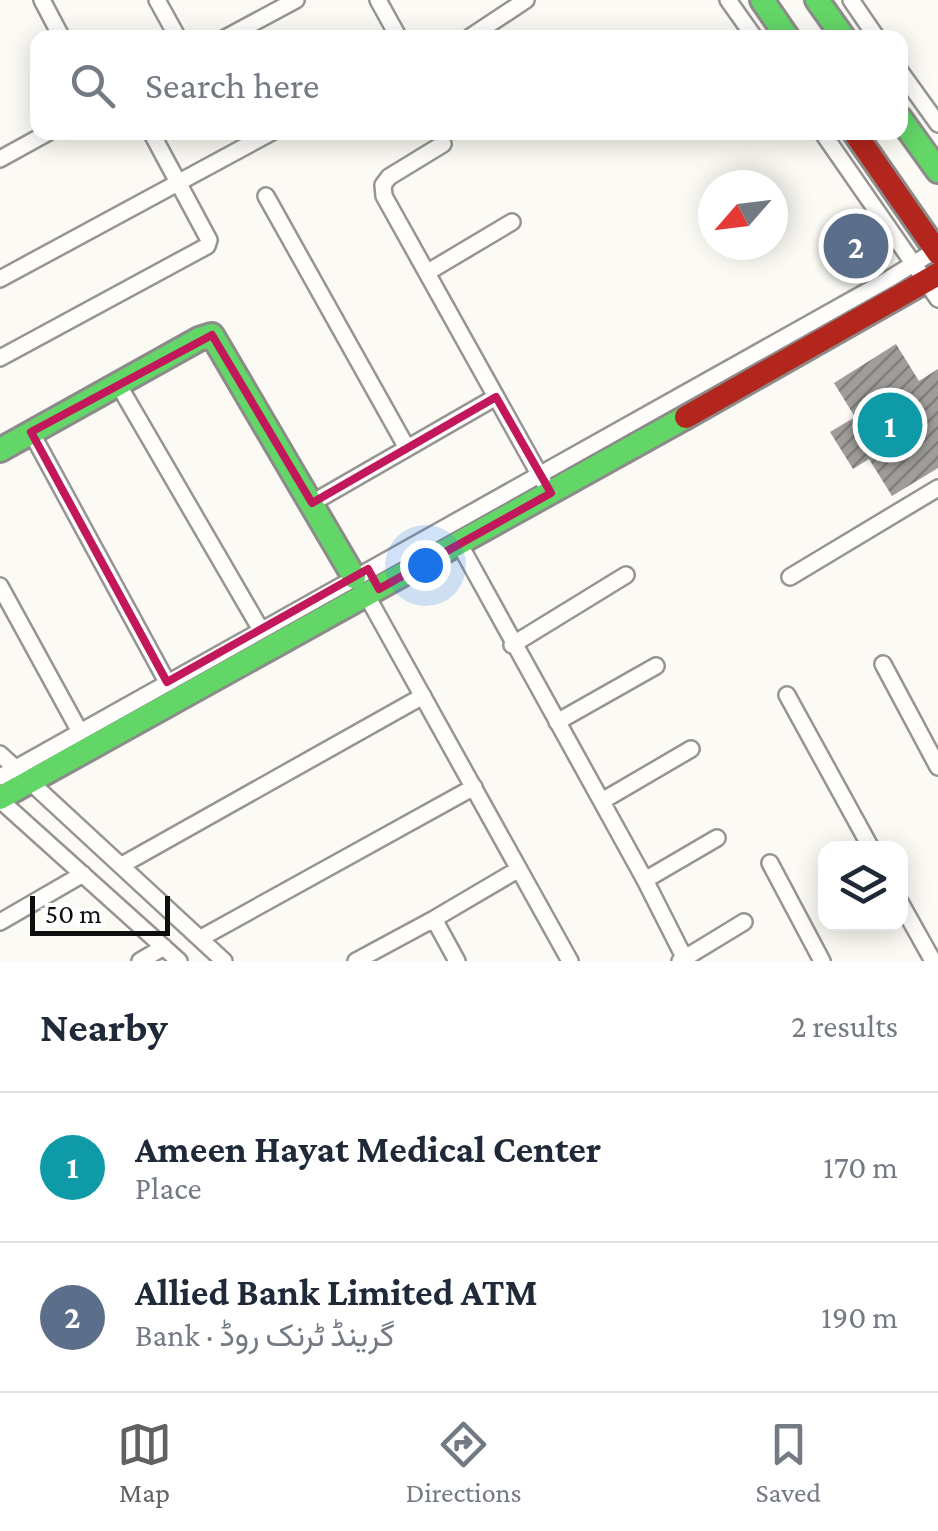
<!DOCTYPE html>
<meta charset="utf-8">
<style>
body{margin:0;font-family:"Crimson Pro",Vazirmatn,serif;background:#f2f2f3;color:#1f2937}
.controls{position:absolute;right:30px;bottom:30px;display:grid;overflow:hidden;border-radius:20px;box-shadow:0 5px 25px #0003}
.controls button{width:90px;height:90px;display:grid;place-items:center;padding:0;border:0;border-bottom:2px solid #e0e1e3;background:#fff;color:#1f2937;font:50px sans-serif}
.compass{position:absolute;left:698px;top:170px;width:90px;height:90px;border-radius:50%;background:#fff;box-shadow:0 5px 25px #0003;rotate:242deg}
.scale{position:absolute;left:30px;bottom:25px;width:140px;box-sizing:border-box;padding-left:10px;border:5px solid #0f0f0f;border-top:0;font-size:28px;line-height:35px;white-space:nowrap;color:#0f0f0f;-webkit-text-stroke:8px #fff;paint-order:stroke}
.you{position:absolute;left:425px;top:565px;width:35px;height:35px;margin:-25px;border:8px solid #fff;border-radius:50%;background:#1a73e8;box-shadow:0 0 0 15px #1a73e833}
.badge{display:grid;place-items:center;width:65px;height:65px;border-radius:50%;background:#62615f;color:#fff;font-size:32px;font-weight:700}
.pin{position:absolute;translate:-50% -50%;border:5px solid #fff;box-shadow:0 2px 10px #0006}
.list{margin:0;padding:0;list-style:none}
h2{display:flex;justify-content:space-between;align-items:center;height:130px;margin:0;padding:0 40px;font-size:42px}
h2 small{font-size:32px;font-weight:400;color:#747a83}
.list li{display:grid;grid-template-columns:65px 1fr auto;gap:30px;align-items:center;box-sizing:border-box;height:150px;padding:0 40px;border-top:2px solid #e0e1e3}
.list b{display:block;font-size:38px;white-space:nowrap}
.list p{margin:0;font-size:32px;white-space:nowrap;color:#747a83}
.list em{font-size:32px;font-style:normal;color:#747a83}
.icon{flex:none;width:55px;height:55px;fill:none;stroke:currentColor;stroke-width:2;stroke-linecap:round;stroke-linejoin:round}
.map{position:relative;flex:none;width:938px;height:961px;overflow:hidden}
.search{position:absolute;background:#fff;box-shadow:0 5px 25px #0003;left:30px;right:30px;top:30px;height:110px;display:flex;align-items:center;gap:25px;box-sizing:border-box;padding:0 35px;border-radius:20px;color:#747a83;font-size:38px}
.sheet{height:430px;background:#fff}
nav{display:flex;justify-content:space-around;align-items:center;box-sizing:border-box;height:140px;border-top:2px solid #e0e1e3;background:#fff;font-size:28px;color:#747a83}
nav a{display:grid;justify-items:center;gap:5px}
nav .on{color:#62615f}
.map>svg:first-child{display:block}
.building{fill:url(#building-hatch)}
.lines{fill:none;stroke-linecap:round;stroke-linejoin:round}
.street-casing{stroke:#969592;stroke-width:20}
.fast-casing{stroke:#8c8b89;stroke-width:28}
.jam-casing{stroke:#8c8b89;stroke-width:28}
.street{stroke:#fffefd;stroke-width:15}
.fast{stroke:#63d668;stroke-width:22}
.jam{stroke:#b3261e;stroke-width:22}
.marked{fill:none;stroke:#c2185b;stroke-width:8;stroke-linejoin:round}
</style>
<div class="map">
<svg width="938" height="961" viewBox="0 0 938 961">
<defs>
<pattern id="building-hatch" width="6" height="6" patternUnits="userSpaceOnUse" patternTransform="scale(2.5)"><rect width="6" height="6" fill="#9f9c99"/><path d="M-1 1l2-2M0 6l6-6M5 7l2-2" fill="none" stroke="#807e7b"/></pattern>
</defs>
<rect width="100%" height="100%" fill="#fcfaf4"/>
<!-- building -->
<path class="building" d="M862,222L880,250L850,270L832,242Z
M896,344L919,381L938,369V468L892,496L869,459L853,469L830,432L855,417L834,383Z"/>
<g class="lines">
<defs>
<path id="street" d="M42,0L62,38
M157,0L178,38
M378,0L399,38
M728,0L755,38
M851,0L877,38
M470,37L526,0
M225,38L296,0
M900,71L938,124
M822,132L938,299
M443,144L389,177L383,185L384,196L543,481
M0,159L49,132
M266,196L407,448
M428,272L512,222
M0,279L272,132
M0,358L207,246L209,240L151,132
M118,384L261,630
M31,432L167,682
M312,503L496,397
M460,545L645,880L686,961
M790,577L938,488
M0,586L80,732
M367,596L570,961
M512,645L626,575
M883,664L938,767
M787,695L871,848
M557,722L656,666
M0,754L224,961
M0,777L889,279L936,250
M0,800L179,961
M602,801L691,749
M770,863L822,961
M122,865L423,696
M645,880L717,838
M900,902L933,961
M0,922L83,874
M201,938L474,787
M140,961L164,947
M356,961L434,919
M457,961L434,919L519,869
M680,961L744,922"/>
<path id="fast" d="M762,0L788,38
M817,0L844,38
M900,118L938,171
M0,450L199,339L212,335L354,577
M0,798L686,417"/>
<path id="jam" d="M854,132L938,253
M686,417L938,274"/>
</defs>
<!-- street casing -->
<use href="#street" class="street-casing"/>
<!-- fast casing -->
<use href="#fast" class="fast-casing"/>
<!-- jam casing -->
<use href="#jam" class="jam-casing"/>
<!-- street -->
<use href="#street" class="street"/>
<!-- fast -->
<use href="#fast" class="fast"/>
<!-- jam -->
<use href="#jam" class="jam"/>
</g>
<!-- marked area -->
<path class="marked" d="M212,335L312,503L496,397L551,493L379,589L368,569L167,682L31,432Z"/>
</svg>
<div class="controls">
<button><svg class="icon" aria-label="layers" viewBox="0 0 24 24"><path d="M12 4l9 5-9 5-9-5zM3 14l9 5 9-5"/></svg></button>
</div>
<svg class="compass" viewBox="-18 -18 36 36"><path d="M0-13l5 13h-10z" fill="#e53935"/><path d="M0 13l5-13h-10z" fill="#747a83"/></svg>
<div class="scale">50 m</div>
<div class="you"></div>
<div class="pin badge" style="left:890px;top:425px;background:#0f9aa8">1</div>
<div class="pin badge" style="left:856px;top:246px;background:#5c6f8a">2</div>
<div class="search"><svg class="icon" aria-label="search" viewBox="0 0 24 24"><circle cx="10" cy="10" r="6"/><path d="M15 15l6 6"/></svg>Search here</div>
</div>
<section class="sheet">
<h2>Nearby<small>2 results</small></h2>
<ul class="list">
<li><span class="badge" style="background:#0f9aa8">1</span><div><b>Ameen Hayat Medical Center</b><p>Place</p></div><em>170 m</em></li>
<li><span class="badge" style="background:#5c6f8a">2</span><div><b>Allied Bank Limited ATM</b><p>Bank · گرینڈ ٹرنک روڈ</p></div><em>190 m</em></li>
</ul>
</section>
<nav>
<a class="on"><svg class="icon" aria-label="map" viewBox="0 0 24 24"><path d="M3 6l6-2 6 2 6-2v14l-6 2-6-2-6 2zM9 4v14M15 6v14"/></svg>Map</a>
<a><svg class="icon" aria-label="directions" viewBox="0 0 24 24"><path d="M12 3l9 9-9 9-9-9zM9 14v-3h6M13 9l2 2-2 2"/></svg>Directions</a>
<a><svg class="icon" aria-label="saved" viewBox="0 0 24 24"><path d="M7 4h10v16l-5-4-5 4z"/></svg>Saved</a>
</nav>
